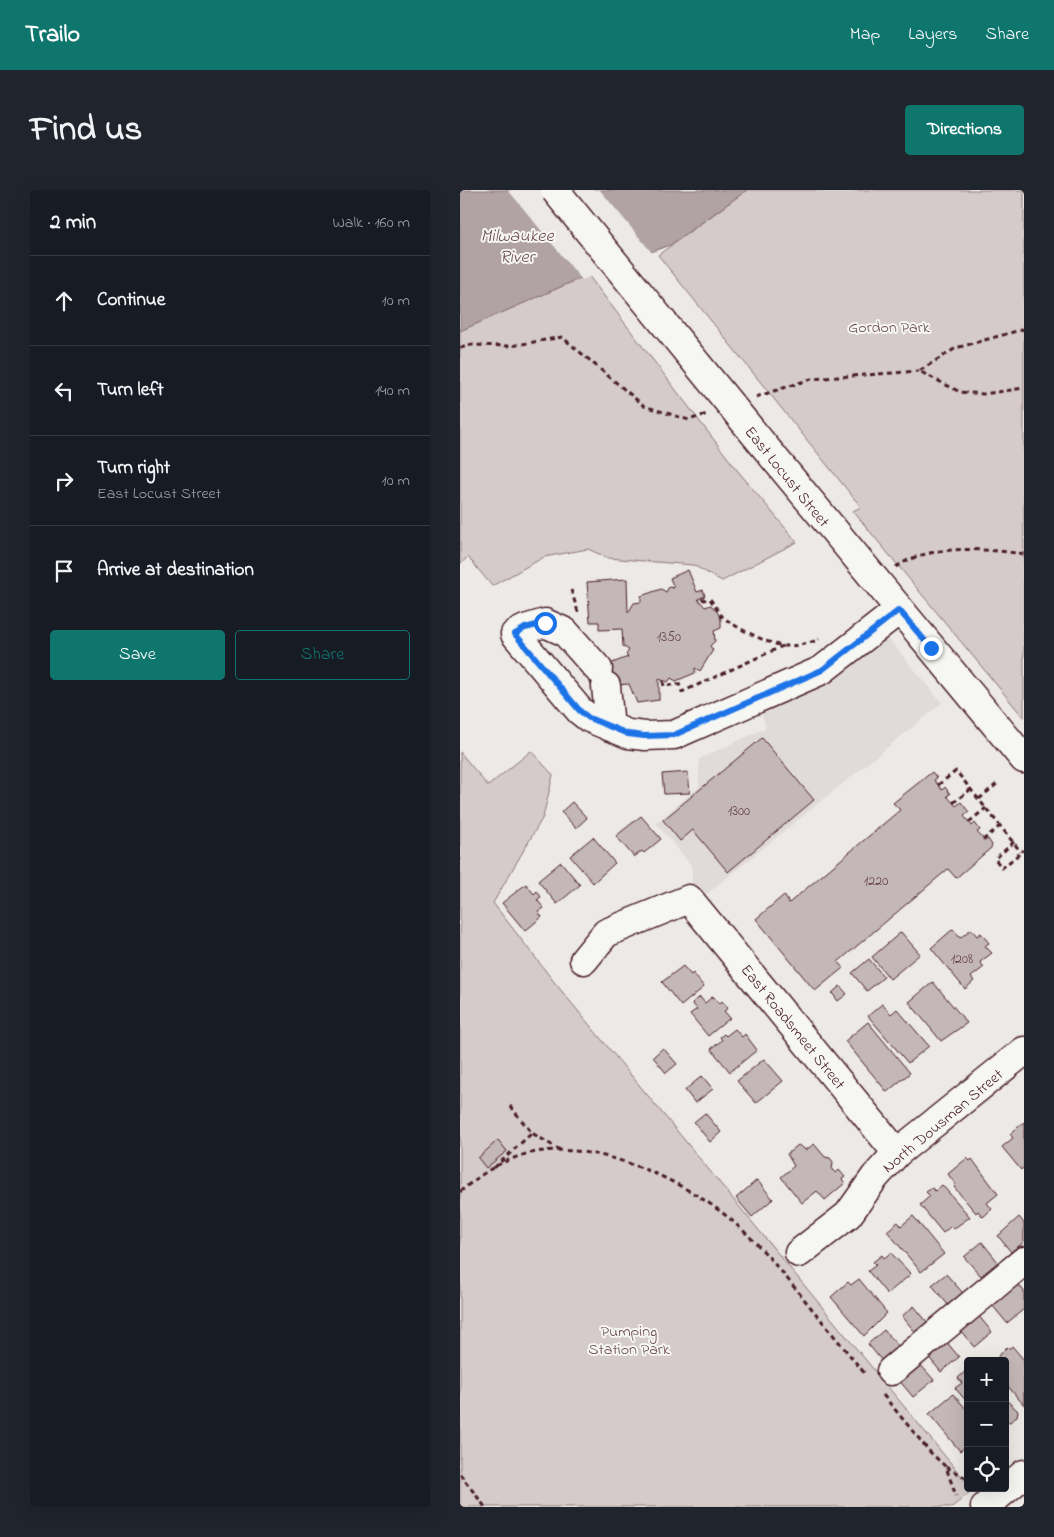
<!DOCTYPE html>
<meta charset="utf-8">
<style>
body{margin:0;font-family:"Indie Flower",sans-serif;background:#20242c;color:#f1f3f6}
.controls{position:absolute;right:15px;bottom:15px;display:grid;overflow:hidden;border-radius:5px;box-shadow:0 5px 20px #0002}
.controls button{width:45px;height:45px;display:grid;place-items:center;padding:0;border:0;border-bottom:1px solid #363941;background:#171b24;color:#f1f3f6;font:25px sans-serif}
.stop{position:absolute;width:15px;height:15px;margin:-11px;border:4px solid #1a73e8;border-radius:50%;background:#fff}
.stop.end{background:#1a73e8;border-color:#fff;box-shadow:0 1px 5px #0008}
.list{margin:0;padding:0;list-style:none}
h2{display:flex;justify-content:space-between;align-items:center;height:65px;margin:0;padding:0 20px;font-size:21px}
h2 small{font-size:16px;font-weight:400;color:#9ea1a6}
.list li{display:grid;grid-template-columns:32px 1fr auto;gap:15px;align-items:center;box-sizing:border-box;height:90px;padding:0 20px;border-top:1px solid #363941}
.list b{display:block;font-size:19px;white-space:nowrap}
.list p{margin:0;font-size:16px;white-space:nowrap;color:#9ea1a6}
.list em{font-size:16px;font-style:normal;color:#9ea1a6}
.actions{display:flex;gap:10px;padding:15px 20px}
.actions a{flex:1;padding:11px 0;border:1px solid #0f766e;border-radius:5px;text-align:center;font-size:18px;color:#0f766e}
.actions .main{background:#0f766e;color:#fff}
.icon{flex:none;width:28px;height:28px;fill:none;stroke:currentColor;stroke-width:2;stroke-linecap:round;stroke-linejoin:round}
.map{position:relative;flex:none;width:564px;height:1317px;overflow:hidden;border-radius:5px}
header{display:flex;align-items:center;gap:30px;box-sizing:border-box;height:70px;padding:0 25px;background:#0f766e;color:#fff}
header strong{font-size:24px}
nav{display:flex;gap:28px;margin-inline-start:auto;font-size:18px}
.intro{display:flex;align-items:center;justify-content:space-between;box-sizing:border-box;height:120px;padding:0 30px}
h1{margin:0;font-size:35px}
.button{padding:12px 22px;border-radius:5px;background:#0f766e;color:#fff;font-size:18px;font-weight:700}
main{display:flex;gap:30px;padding:0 30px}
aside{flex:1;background:#171b24;border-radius:5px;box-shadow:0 5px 20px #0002}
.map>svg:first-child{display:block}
.built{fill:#e0dad8}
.green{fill:#d4cbca;stroke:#8f757a}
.water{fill:#b1a2a3;stroke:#886e73}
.pier{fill:#ece9e6}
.building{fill:#c4b7b7;stroke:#4a1f2b}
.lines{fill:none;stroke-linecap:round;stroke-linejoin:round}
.minor-casing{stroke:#4a1f2b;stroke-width:31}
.major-casing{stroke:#4a1f2b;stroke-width:31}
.path{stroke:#4a1f2b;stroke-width:3;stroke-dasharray:5 4;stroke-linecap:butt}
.minor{stroke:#f6f6f2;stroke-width:28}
.major{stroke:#f6f6f2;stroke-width:28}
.major-bridge-casing{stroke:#4a1f2b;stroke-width:31;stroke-linecap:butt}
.major-bridge{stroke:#f6f6f2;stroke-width:28}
.route{stroke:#1a73e8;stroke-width:6}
.labels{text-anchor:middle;stroke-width:4;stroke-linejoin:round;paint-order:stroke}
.number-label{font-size:14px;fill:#68454e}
.park-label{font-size:16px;fill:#6c4a53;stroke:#f6f6f2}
.street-label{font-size:16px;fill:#4a1f2b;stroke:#f6f6f2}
.water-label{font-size:18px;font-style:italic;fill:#6e4d55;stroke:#f6f6f2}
</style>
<header>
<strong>Trailo</strong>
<nav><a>Map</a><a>Layers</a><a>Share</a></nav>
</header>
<div class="intro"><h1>Find us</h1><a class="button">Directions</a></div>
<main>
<aside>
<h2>2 min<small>Walk · 160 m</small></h2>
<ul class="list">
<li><svg class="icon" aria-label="ahead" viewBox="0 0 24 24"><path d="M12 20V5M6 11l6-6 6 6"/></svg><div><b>Continue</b></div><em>10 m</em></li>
<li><svg class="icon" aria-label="left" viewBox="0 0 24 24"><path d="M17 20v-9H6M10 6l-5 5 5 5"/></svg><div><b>Turn left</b></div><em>140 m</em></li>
<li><svg class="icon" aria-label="right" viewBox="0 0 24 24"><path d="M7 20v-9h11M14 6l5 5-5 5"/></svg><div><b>Turn right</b><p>East Locust Street</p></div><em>10 m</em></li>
<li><svg class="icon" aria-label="arrive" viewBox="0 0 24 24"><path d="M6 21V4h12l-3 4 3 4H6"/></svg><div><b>Arrive at destination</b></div></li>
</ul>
<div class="actions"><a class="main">Save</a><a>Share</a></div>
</aside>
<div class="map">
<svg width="564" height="1317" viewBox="0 0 564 1317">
<rect width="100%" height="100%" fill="#ece9e6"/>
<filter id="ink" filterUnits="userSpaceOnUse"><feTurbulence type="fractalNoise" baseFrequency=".02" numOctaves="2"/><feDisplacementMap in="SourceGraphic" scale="10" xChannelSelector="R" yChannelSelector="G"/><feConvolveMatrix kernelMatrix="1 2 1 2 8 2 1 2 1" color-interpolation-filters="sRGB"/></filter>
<g filter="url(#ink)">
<!-- built -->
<path class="built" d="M427,447L482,513L243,707L232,694V676L196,633L239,597V569L306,538L301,521L373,487Z"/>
<!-- green -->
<path class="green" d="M287,0H564V528L393,321L401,317L198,65Z
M128,85L277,280L337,352L262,391L233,375L148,368L128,359L84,367L32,396L8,367L0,374V141Z
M71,561L93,585L83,627L33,713L95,793L508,1294V1298L513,1300L492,1317H0V562L28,596Z"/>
<!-- water -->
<path class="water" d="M0,0H287L210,55L128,85L0,141Z"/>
<!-- pier -->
<path class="pier" d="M48,0H140L193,64L122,90Z"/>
<!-- building -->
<path class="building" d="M228,380L237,402L243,400L245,406L238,409L245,417L251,415L258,423L261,430V438L254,441L255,451L250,456L253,460L240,481L235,478V483L216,491L211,488L208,492L199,489V510L177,513L169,494L132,497L126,483L168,467L166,465L169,460L163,456L162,439L139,440V432H130L127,392L167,389L168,423L174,413L181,412V406L201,399L206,402L209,397L214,398L210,388Z
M302,548L354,610L268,682L233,640L220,651L203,630Z
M228,582L230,603L204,604L202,584Z
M472,582L477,588L474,590L482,600L485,597L490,604L487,606L496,616L501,612L509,622L504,626L512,636L515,633L520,640L517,642L525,651L528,649L532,655L531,658L496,688L488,679L378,772L383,778L355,801L296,729L324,705L329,713L440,620L433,613Z
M112,612L127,628L116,638L101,622Z
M181,626L201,649L184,663L182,661L174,667L156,646Z
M133,647L155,673L133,693L110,666Z
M101,672L120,695L97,714L78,691Z
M66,694L74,704L77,701L81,707L77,710L84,718L78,722L82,727L65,741L42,713Z
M493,739L500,748L511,739L517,746L521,743L529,753L525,756L532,763L520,772L524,777L511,787L514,791L505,799L471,758Z
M441,742L460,764L430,789L412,767Z
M409,769L424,787L407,801L392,783Z
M223,776L231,785L233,783L244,797L221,816L202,792Z
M473,792L507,833L481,851L449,812Z
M380,796L387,804L378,811L372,803Z
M253,806L259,814L262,811L268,818L264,821L270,828L248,846L230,824L237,819L232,813L240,807L245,813Z
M422,814L431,824L437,819L469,856L448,873L408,826Z
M408,832L450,883L427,902L385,851Z
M275,839L282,847L285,844L297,860L270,882L251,859L262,850L260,847L264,844L266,846Z
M203,858L217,874L206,883L193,867Z
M304,869L323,891L296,913L277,891Z
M242,886L253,899L235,913L225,900Z
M245,923L261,942L250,952L234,932Z
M564,932V977L561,980L542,957L553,948L550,944Z
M38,950L47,961L26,978L18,968Z
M354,954L365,967L370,968L373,972L372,980L376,983L379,980L385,987L382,989L385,993L365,1010L357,1001L342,1013L321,987L334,976L327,964L338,955L346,960Z
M507,968L510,971L512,969L538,1004L527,1013L532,1019L523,1027L518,1021L516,1023L494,997L496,995L488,984Z
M297,990L313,1009L292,1027L276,1008Z
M482,995L510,1027L493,1039L491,1036L483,1043L460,1015L470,1006L466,1002L472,998L475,1001Z
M453,1026L484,1064L461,1082L427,1041L438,1032L441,1036Z
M559,1027L564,1033V1052L551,1062L538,1046Z
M522,1052L538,1072L521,1086L504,1067Z
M431,1063L451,1084L427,1104L408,1081L416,1075L413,1072L422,1065L424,1068Z
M486,1084L503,1103L488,1115L472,1095Z
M399,1089L427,1123L404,1146L371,1107L388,1092L391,1095Z
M558,1094L564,1101V1119L547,1133L532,1115Z
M454,1116L468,1133L456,1143L442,1126Z
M518,1125L532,1142L514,1157L500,1140Z
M424,1140L439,1157L422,1171L408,1154Z
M485,1150L499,1167L481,1182L467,1165Z
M552,1156L564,1170V1215L545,1193V1171H534L547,1157L549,1159Z
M458,1172L474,1190L453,1207L438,1189Z
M508,1179V1213L495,1198L502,1193L498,1188Z
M493,1204L508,1221V1255L500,1261L469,1224Z
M545,1209L558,1221L557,1226L550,1232H545Z"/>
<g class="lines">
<defs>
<path id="minor" d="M138,479L105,442L85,433L65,439L55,444L120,521L129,528L168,544L185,546L214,545L362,480L439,420
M146,496L150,537
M124,770L146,743L229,709L437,963
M339,1063L388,1025L415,987L437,963L564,861
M431,1181L564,1071"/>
<path id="major" d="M310,263L564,569
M525,1317L564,1284"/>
</defs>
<!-- minor casing -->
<use href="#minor" class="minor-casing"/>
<!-- major casing -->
<use href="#major" class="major-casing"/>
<!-- path -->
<path class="path" d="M564,139L496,158L459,181L500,202L524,204L564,198
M0,158L11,155L51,156L102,147L184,216L229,230L247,224
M296,207L351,189L459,181
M436,377C471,353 524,359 564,364
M111,400L118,422
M242,408L244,410L250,409L262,426
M259,427L262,426C272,436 310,455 325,456C336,456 349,454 359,449
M203,491L204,496L219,494L222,502L323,456
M478,595L496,581L561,662
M519,609L538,593
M493,613L511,599
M509,632L526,618
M523,650L541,635
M554,652L535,669L542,678L564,660
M50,916L72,943L100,960
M34,978L72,943
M0,1002C16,988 34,975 54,968C117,943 209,983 260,1021C281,1037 300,1056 317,1077
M321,1081L406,1185
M423,1205L470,1262L486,1277L496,1306
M486,1277L508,1289
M0,1284L25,1317"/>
<!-- minor -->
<use href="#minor" class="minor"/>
<!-- major -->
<use href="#major" class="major"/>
<defs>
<path id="major-bridge" d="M95,0L310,263"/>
</defs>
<!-- major-bridge casing -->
<use href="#major-bridge" class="major-bridge-casing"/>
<!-- major-bridge -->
<use href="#major-bridge" class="major-bridge"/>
</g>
</g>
<g class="lines" filter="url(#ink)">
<!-- route -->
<path class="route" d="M85,433L65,438L55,444L120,521L129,528L168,544L184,546L214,545L362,480L439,420L471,458"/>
</g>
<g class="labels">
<!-- number labels -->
<g class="number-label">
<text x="209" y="451">1350</text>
<text x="279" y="625">1300</text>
<text x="416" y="695">1220</text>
<text x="502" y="773">1208</text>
</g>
<!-- park labels -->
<g class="park-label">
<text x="429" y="142">Gordon Park</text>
<text x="169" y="1146">Pumping<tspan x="169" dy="18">Station Park</tspan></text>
</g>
<!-- street labels -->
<g class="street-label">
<text transform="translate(328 286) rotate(51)" y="6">East Locust Street</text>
<text transform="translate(334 836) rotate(51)" y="6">East Roadsmeet Street</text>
<text transform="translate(482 930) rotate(-40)" y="6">North Dousman Street</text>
</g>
<!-- water labels -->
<g class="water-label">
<text x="57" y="51">Milwaukee<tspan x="57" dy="21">River</tspan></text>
</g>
</g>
</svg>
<div class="controls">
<button>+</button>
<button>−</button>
<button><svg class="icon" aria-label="locate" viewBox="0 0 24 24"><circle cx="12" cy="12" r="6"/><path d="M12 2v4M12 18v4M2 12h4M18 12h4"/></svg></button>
</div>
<div class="stop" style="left:85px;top:433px"></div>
<div class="stop end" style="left:471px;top:458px"></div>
</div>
</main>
